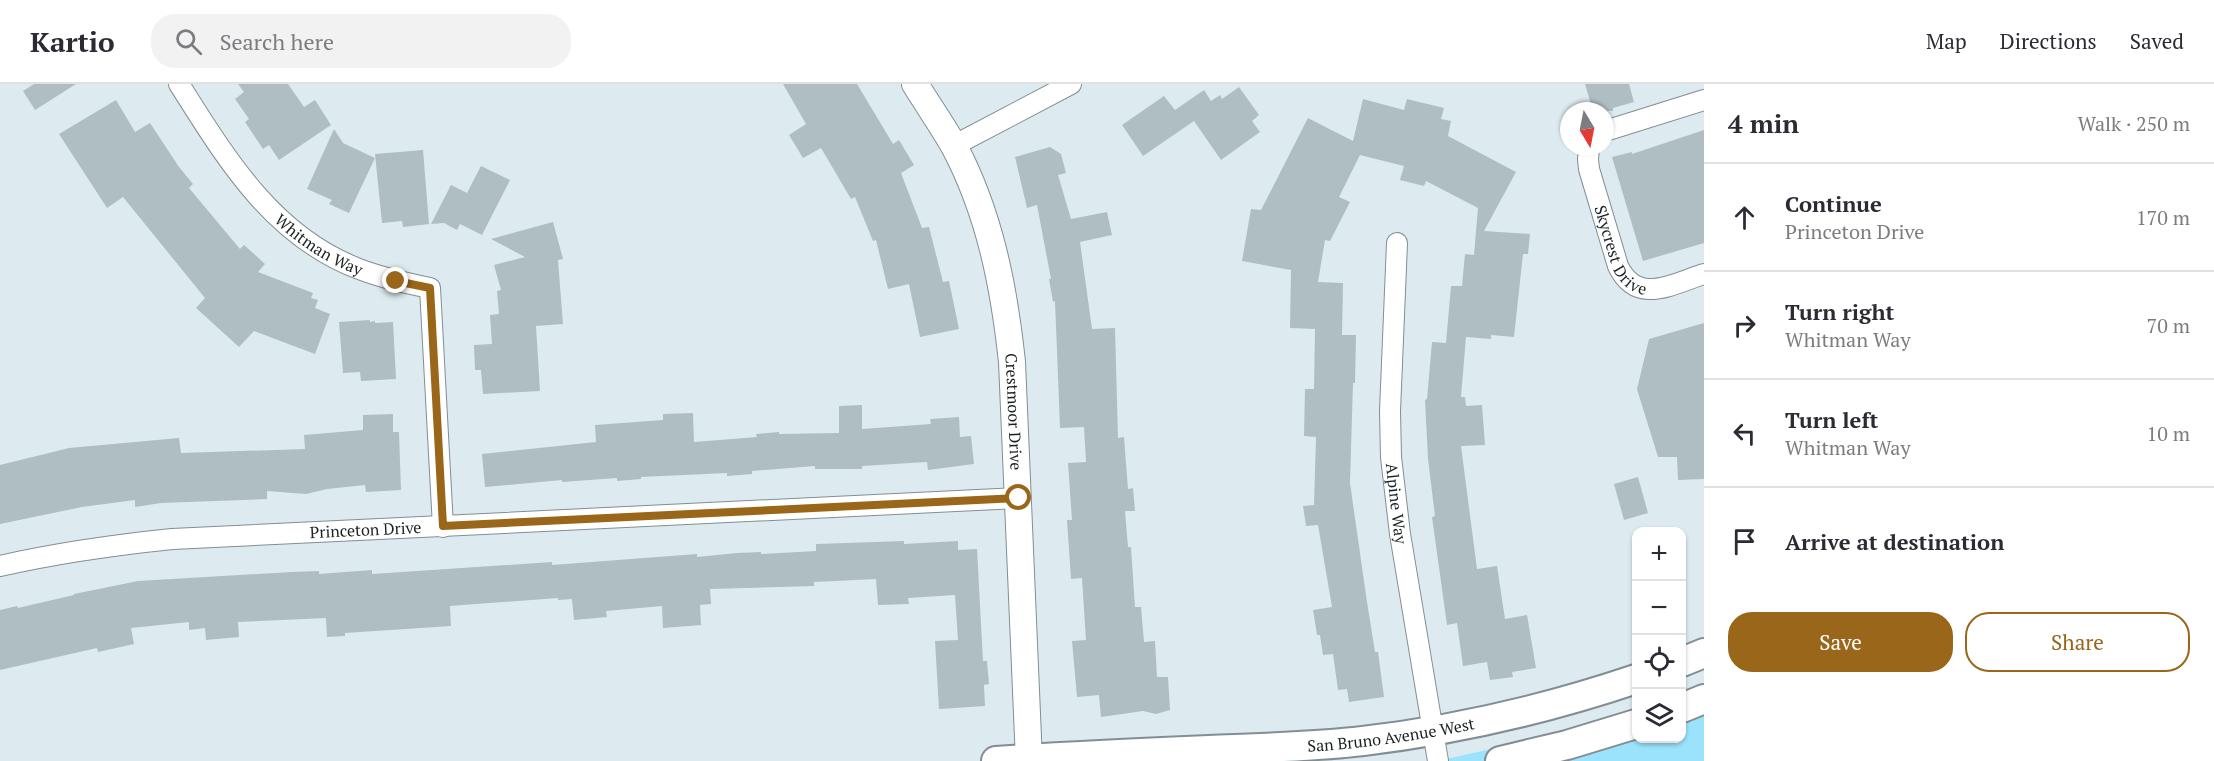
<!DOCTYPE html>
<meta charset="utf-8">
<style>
body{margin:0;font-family:"PT Serif",serif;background:#f2f2f3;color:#2b2b33}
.controls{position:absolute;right:18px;bottom:18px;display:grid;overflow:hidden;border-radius:12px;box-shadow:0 2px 4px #0004}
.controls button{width:54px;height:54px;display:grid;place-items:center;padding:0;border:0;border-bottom:2px solid #e1e1e2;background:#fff;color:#2b2b33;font:30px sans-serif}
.compass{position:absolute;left:1560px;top:18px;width:54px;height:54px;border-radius:50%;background:#fff;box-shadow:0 2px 4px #0004;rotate:170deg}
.stop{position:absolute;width:18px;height:18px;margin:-14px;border:4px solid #99661a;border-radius:50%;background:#fff}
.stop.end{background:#99661a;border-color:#fff;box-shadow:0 2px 6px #0008}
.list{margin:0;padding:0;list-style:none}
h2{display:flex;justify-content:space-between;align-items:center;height:78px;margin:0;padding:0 24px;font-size:26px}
h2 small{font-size:20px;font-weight:400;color:#7c7c81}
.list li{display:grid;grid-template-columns:39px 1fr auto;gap:18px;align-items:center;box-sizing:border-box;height:108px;padding:0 24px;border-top:2px solid #e1e1e2}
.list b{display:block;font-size:22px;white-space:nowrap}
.list p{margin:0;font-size:20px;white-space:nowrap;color:#7c7c81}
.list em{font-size:20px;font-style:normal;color:#7c7c81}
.actions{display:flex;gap:12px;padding:18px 24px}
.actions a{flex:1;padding:14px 0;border:2px solid #99661a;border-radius:24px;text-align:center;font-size:21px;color:#99661a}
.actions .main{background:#99661a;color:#fff}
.icon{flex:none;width:33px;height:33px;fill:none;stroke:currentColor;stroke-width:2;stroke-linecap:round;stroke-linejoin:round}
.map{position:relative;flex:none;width:1704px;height:677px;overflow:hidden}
header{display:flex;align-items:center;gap:36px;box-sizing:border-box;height:84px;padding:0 30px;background:#fff;border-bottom:2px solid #e1e1e2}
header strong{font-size:28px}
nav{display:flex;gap:33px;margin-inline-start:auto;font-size:21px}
.search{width:420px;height:54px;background:#f2f2f3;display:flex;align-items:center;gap:15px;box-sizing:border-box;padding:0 21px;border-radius:24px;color:#7c7c81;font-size:22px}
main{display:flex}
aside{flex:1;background:#fff}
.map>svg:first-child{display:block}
.green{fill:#9be3fc}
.building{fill:#afbec3}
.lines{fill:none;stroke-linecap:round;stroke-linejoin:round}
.minor-casing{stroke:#818f94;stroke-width:22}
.tertiary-casing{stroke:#818f94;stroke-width:28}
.secondary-casing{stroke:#818f94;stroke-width:32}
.minor{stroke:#fff;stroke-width:20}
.tertiary{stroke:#fff;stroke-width:26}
.secondary{stroke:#fff;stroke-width:28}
.route{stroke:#99661a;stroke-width:8}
.labels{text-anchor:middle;stroke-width:4.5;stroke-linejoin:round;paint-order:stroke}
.street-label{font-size:16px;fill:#1b2122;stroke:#eaf9fe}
</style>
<header>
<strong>Kartio</strong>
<div class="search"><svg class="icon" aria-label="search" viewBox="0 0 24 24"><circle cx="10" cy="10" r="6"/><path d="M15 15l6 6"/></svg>Search here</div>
<nav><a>Map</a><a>Directions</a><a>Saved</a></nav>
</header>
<main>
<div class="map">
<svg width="1704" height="677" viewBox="0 0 1704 677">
<rect width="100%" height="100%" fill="#ddebf1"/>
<!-- green -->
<path class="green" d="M1704,613V677H1437L1636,633V654H1682V623Z"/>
<!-- building -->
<path class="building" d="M34,0H76L35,26L23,7Z
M238,0H288L304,23L315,16L331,41L279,76L269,61L263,65L245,38L249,35L235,15L244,8Z
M783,0H857L893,60L899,56L914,81L901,89L922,144L929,143L943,198L949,197L959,245L920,253L909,200L888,205L876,156L873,157L855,113L851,115L821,64L803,74L789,51L806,40Z
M1585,0H1629L1634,18L1613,24V27H1593Z
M1239,3L1259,31L1252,37L1260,48L1221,76L1194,37L1143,72L1122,41L1164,12L1175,26L1204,6L1211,17L1220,11L1222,15Z
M1363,15L1404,26L1407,15L1444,24L1441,35L1451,37L1448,52L1516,88L1484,147L1530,150L1528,170H1523L1514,253L1491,251V255L1466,253L1461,313H1465L1466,322L1482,321L1485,361L1461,362L1477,485L1497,482L1505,535L1527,531L1536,584L1512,588L1513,593L1490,596L1487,578L1463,582L1457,539L1447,541L1432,433L1435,432L1428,375L1425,316L1427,315L1432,258L1446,259L1451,202H1462L1465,170L1474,171L1478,124L1426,97L1424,102L1400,96L1404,82L1360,71L1339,113L1350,118L1330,157L1325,156L1318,198L1343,199L1342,251H1356L1355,299H1353L1350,399L1367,518L1375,568H1378L1384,613L1349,618L1347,605L1338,606L1333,570L1323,571L1320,551H1317L1313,526L1332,523L1318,441L1306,442L1303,422L1314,421L1316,353L1304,352L1305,305H1314L1315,245L1290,244L1291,186L1242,177L1251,125L1261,126L1308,34L1353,57Z
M116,16L135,48L150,39L179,83L193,100L189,104L240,165L244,161L265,180L258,188L313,209L311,214L318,216L315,224L330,230L315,270L254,247L239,263L196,224L205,214L123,113L107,124L59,50Z
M334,45L343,59L375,74L349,129L329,120L332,116L307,105Z
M1704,46V159L1643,177L1612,73L1632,68V70Z
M1050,63L1061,70L1066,89L1058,91L1071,135L1107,128L1112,151L1080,158L1092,245L1115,244L1118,354L1124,353L1128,405L1133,404L1135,427H1125L1128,463H1131L1135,523H1141L1144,558L1155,557L1157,593H1168L1170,626L1156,630L1143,627L1101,633L1099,611L1077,613L1072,557L1086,556L1082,494L1071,495L1067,436H1072L1068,379L1086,378L1084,343L1060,344L1055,217L1053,218L1049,195H1051L1037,121L1027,124L1015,73Z
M423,66L429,140L403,143L402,137L382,139L375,70Z
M481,82L510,96L482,151L460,140L457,146L444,139L431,140L451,101L467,109Z
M553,138L563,175L558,176L563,240L536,242L540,307L483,310L481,286H475L474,261L492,260L490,231L499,230L497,207L501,206L494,181L525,173L491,155Z
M370,236V238L375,237V239L393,238L396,295L361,297L360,288L343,289L339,238Z
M1704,239V395L1678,396L1677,373H1658L1637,305L1649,255Z
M862,321V345L931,340L930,335L959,333L960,353L971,352L974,380L928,386L927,378L862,382V385H815V382L752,387V390L727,392V389L641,393V395L617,397V394L562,398V396L485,403L482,370L596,358L595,341L663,336V330L693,329L694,358L757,353L756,350L779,348V350L839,349V322Z
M393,330V348H399L401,406L366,408L365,401L327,405L306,410L267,407V415L161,419L135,423V416L82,423L0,440V381L69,364L179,354L181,369L305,365L304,351L363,346V331Z
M1638,393L1648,429L1624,436L1614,400Z
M904,457V460L958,457V466L977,465L983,577H987L989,600L984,601L985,622L939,625L935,557L958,556L955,511L908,514L909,520L878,521L876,495L814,498V502L710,505L711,520L700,521L701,541L663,544L662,522L606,527L607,533L574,536L572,515L558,516V514L450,522L451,542L345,549V552L327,553L326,534L238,538L239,553L206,556L205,544L189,546V538L131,544L134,560L98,568L97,564L0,586V526L17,522L18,524L74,511V510L138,497L291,488L319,487V490L372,486V490L552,478V481L697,470V473L737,469L761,468V470L816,467V460Z"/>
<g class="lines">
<defs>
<g id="minor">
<path id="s1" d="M179,0C226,74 272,152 359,185C382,194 406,199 430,204L443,443"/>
<path d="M1605,47L1704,16"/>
<path d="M953,62L1071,0"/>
<path id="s2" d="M1589,63L1588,75L1589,85L1618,182C1637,222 1672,200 1704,190"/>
<path id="s3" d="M1397,159L1390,327L1391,373L1400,450L1438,677"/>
<path id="s4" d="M0,482C57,469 114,461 172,455L1019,414"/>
</g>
<g id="tertiary">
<path id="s5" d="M915,0C928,21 942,41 954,62C990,130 1004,203 1012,278L1029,677"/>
</g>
<g id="secondary">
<path d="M1682,578L1704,569"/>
<path d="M1682,624L1704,615"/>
<path id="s6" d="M996,677C1067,672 1138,669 1209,666C1260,664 1312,663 1363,657C1456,646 1547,625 1636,595"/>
<path d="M1500,677L1567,661L1636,640"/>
</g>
</defs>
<!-- minor casing -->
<use href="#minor" class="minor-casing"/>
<!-- tertiary casing -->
<use href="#tertiary" class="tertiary-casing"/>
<!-- secondary casing -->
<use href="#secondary" class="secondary-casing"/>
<!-- minor -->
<use href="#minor" class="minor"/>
<!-- tertiary -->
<use href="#tertiary" class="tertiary"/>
<!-- secondary -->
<use href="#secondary" class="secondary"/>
</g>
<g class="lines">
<!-- route -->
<path class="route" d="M396,197L430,204L443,442L1019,414"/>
</g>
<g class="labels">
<!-- street labels -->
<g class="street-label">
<text dy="6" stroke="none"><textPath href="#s1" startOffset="216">Whitman Way</textPath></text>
<text dy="6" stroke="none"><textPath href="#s2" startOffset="111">Skycrest Drive</textPath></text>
<text dy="6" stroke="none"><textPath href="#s5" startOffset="348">Crestmoor Drive</textPath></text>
<text dy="6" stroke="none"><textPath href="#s3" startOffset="261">Alpine Way</textPath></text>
<text dy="6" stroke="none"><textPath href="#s4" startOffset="368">Princeton Drive</textPath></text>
<text dy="6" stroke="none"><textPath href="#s6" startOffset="396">San Bruno Avenue West</textPath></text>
</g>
</g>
</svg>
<div class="controls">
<button>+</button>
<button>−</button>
<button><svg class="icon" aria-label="locate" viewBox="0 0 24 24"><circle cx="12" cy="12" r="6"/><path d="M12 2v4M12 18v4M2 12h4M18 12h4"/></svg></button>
<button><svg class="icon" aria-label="layers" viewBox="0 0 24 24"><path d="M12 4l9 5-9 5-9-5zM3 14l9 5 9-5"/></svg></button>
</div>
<svg class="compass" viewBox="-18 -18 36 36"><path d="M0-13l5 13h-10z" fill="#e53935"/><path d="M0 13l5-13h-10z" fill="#7c7c81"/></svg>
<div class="stop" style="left:1019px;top:414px"></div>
<div class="stop end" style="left:396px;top:197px"></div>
</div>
<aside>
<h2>4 min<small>Walk · 250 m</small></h2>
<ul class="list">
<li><svg class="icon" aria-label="ahead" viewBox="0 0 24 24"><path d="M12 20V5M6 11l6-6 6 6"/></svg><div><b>Continue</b><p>Princeton Drive</p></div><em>170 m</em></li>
<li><svg class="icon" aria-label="right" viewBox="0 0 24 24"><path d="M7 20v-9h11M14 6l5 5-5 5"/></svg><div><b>Turn right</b><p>Whitman Way</p></div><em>70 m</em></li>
<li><svg class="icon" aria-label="left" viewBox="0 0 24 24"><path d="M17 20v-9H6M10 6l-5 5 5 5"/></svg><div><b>Turn left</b><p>Whitman Way</p></div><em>10 m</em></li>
<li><svg class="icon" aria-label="arrive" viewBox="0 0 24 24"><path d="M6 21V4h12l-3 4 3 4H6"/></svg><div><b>Arrive at destination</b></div></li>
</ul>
<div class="actions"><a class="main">Save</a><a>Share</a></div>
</aside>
</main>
